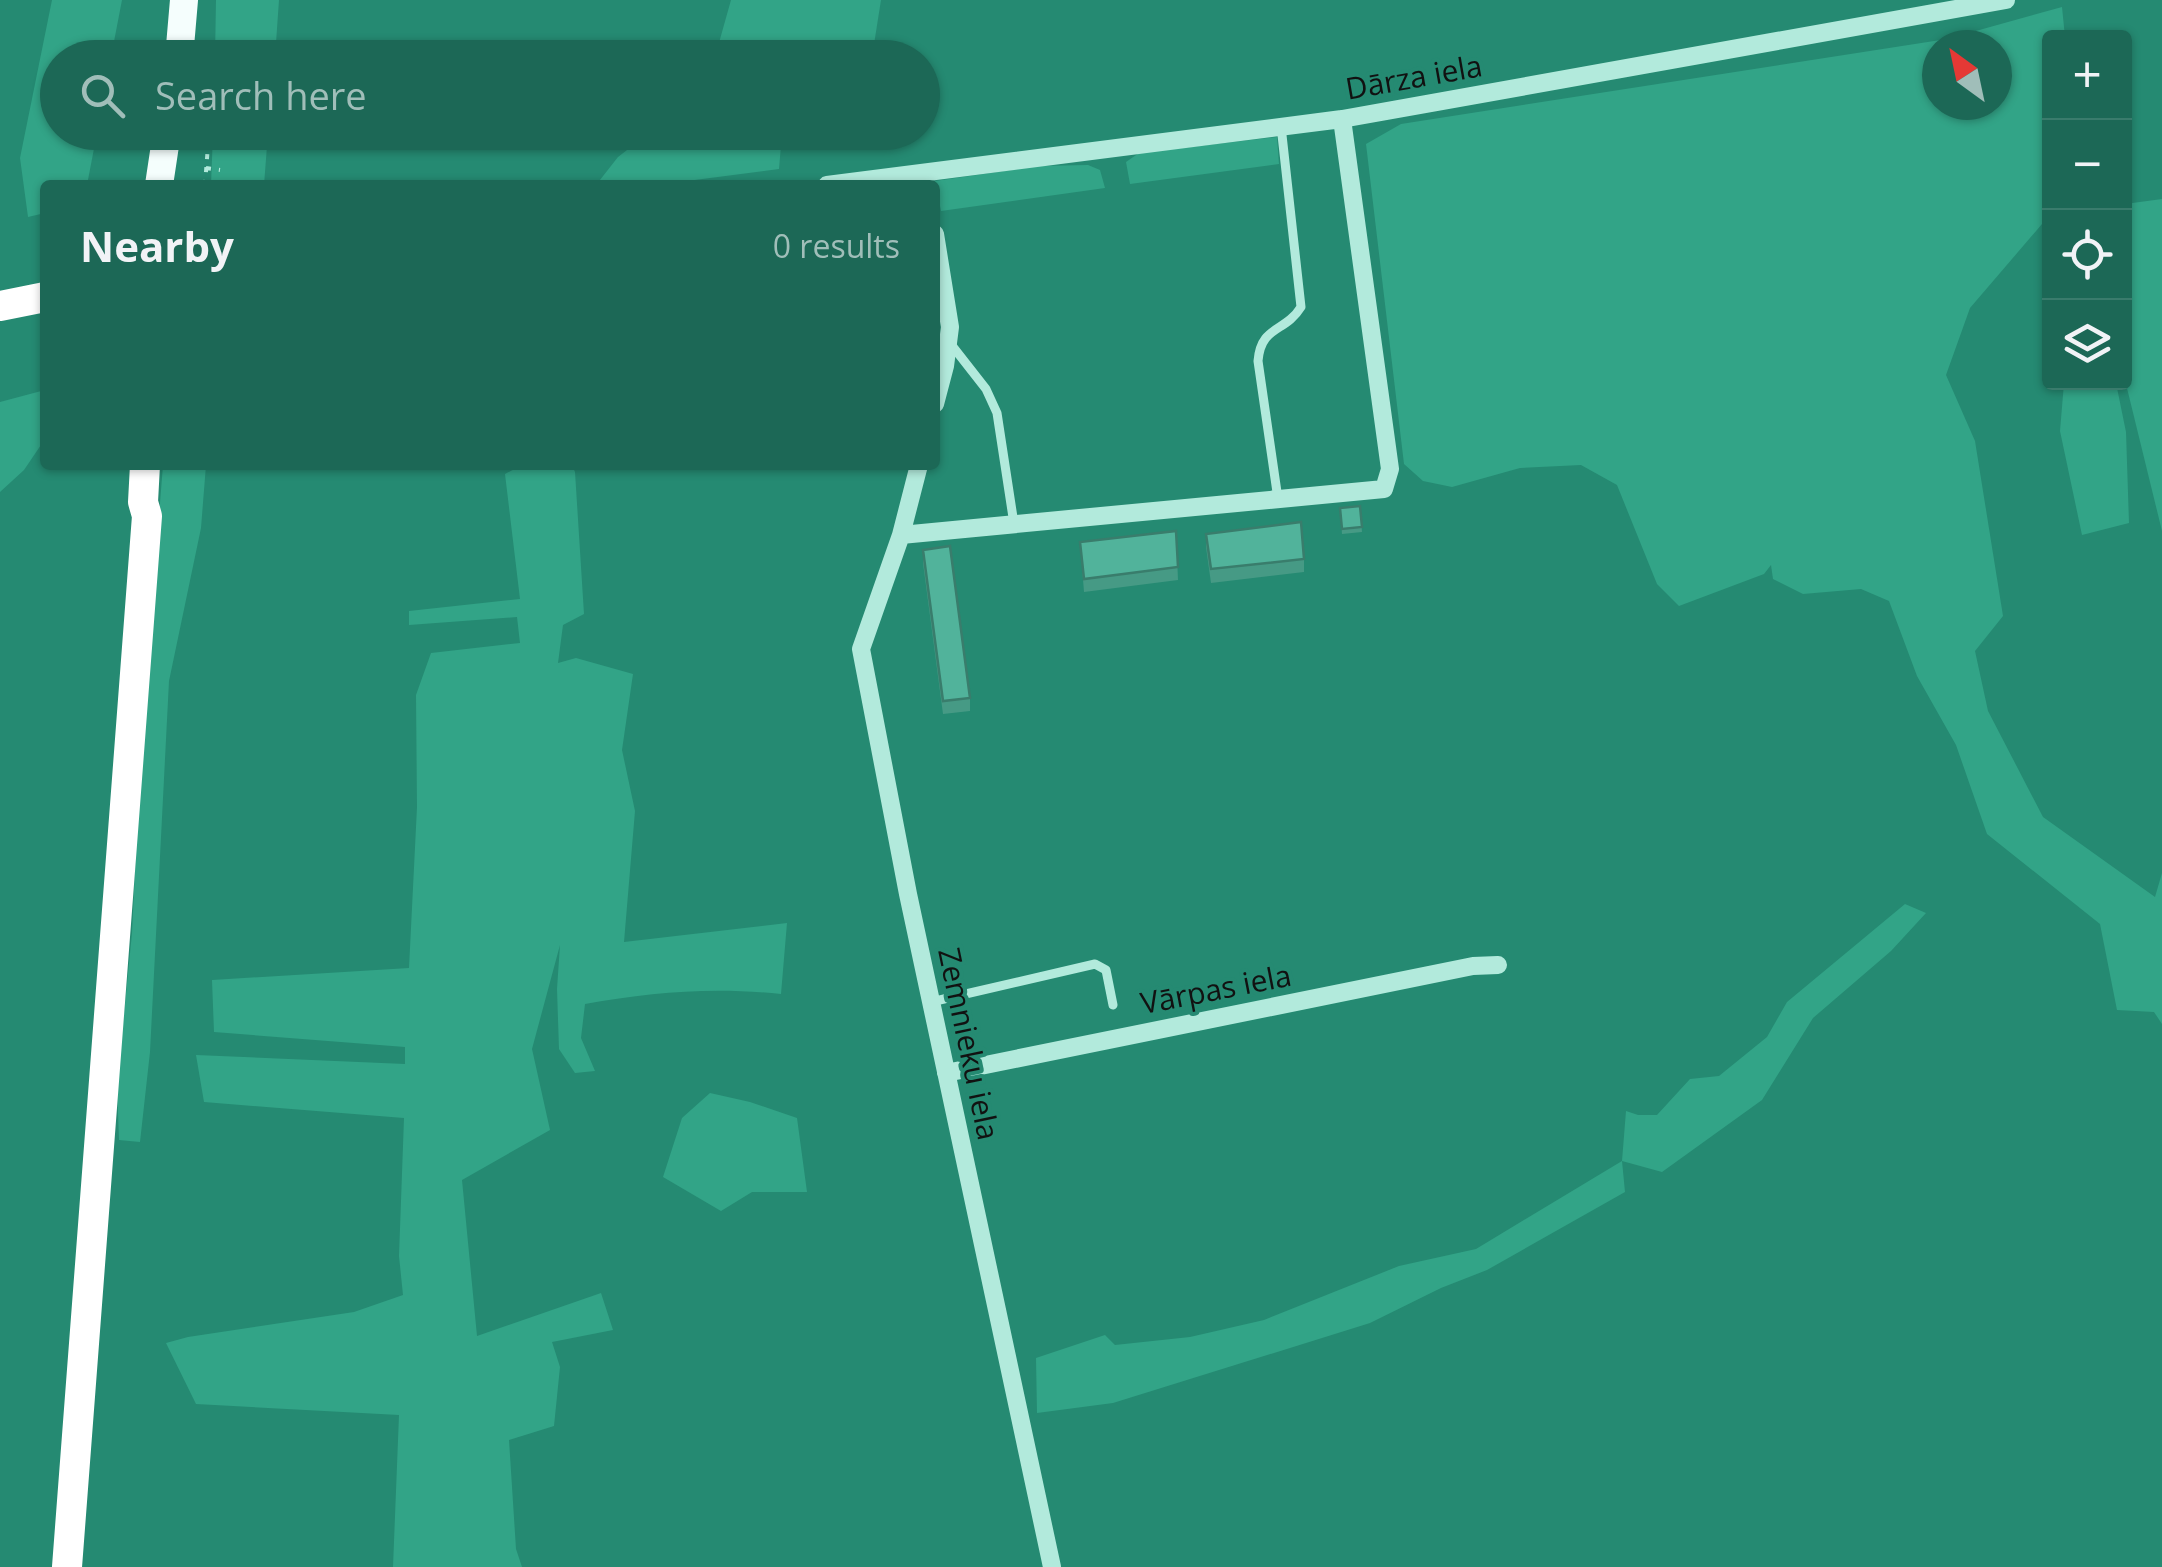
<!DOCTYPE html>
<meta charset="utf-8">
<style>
body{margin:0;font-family:"Open Sans",sans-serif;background:#297060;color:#f1f3f6}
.controls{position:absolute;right:30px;top:30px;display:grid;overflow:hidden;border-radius:10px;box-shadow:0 2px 8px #0004}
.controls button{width:90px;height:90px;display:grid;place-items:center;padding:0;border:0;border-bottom:2px solid #3a7b6c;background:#1c6856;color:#f1f3f6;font:50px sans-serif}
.compass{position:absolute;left:1922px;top:30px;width:90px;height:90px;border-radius:50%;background:#1c6856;box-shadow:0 2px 8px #0004;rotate:327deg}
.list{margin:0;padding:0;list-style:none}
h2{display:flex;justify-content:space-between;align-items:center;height:130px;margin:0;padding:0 40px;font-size:42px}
h2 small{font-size:32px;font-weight:400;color:#a0beb9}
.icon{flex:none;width:55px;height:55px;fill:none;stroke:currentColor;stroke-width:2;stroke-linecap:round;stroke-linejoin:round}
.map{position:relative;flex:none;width:2162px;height:1567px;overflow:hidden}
.search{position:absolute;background:#1c6856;box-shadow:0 2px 8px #0004;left:40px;top:40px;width:900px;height:110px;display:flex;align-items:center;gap:25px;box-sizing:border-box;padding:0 35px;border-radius:55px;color:#a0beb9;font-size:38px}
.panel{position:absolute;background:#1c6856;box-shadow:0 2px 8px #0004;left:40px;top:180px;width:900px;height:290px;border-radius:10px}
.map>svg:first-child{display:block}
.green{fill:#32a487;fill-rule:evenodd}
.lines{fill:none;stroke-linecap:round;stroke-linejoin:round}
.path{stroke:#b2eadc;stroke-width:4;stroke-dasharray:5 8;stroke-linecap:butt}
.lane{stroke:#b2eadc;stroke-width:9}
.street{stroke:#b2eadc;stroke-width:18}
.primary{stroke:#f5fefd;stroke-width:28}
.highway{stroke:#fff;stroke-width:30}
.wall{fill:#469a85}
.building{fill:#51b39b;stroke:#397d6c;stroke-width:2.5}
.labels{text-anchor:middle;stroke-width:8;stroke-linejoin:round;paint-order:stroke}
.street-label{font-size:30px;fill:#111;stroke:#258a72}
</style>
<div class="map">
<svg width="2162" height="1567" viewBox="0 0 2162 1567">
<rect width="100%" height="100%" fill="#258a72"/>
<!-- green -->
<path class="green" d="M52,0H122L111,57L58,58V132L97,133L87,185H45V213L28,217L20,158Z
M216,0H279L275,57H215Z
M731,0H881L872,57H715Z
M2062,7L2065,37L2050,38L2049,221L2042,224L1970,308L1946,375L1975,441L2003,616L1975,651L1988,711L2043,817L2155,897L2162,873V1024L2154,1012L2117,1010L2100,924L1987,834L1956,745L1917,676L1889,601L1861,589L1803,594L1773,579L1771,565L1764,574L1679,606L1657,584L1617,485L1581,465L1520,468L1452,487L1423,481L1404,464L1366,144L1401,124L1947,39ZM1937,45H1997V105H1937Z
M213,133H268L264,185H211Z
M649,133H782L779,169L656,185H596L618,157Z
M1277,137L1279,164L1130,184L1126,162L1139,153Z
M1088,165L1100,170L1105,188L941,211L935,181L1039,166Z
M2162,199V531L2125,380V204Z
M2064,383H2116L2126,432L2129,523L2082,535L2060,431Z
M45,390V439L24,470L0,492V402Z
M163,465H206L201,528L169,681L150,1052L140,1142L119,1140L117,1085L132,933L141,742Z
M522,465H572L575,472L584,614L563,625L558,663L576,658L633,674L622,750L635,811L624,942L787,923L781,994C712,987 652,992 585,1004L581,1038L595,1071L575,1073L559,1049L557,989L560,945L532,1049L550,1130L462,1180L477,1336L601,1293L613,1330L552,1342L560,1367L554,1426L509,1440L516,1549L522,1567H393L399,1415L196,1404L166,1343L188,1337L354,1312L403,1295L399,1256L404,1118L204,1102L196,1055L405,1064V1047L214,1032L212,980L409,968L417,807L416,695L431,653L520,643L517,617L409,625V611L520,599L505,474Z
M1905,904L1926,913L1891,951L1813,1018L1762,1100L1662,1172L1622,1161L1625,1192L1487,1270L1441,1288L1370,1323L1113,1403L1037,1413L1036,1358L1105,1335L1115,1345L1190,1337L1264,1320L1399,1266L1476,1249L1622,1161L1626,1111L1638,1115H1657L1690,1079L1719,1076L1767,1037L1787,1002Z
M710,1093L750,1102L797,1118L807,1192H752L721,1211L663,1177L682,1118Z"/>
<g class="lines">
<!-- path -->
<path class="path" d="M206,168L220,170
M205,185L209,132"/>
<!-- lane -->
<path class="lane" d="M950,343L986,389L997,413L1014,524
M1278,499L1258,361C1261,325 1285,333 1301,307L1281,126
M931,1002L1095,964L1106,970L1113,1005"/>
<!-- street -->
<path class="street" d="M827,185L1342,119L2006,0
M935,234L950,327L945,366L935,404
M919,465L901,535L861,649L908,894L1052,1567
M901,535L1384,489L1390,469L1342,119
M946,1073L1473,966L1498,965"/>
<!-- primary -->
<path class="primary" d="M179,58L184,0
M159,185L167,132"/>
<!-- highway -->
<path class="highway" d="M0,306L45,297
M67,1567L147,516L143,502L145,465"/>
</g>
<!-- wall -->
<path class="wall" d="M1360,506L1362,532L1342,534L1340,508Z
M1176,531L1178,580L1084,592L1080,542Z
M1206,534L1304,559V572L1211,583L1206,547Z
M923,550L970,698V711L943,714L923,563Z"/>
<!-- building -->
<path class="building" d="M1360,506L1362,527L1342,529L1340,508Z
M1301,522L1304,559L1211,569L1206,534Z
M1176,531L1178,567L1084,579L1080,542Z
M950,546L970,698L943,701L923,550Z"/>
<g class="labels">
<!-- street labels -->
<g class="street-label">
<text transform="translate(1414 78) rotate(-10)" y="10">Dārza iela</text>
<text transform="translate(1216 990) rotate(-11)" y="10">Vārpas iela</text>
<text transform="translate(968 1044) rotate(78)" y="10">Zemnieku iela</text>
</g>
</g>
</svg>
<div class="controls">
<button>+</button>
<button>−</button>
<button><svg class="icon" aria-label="locate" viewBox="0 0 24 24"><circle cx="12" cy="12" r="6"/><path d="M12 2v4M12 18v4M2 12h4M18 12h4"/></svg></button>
<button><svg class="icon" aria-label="layers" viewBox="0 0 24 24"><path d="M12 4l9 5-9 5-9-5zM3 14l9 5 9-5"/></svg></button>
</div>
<svg class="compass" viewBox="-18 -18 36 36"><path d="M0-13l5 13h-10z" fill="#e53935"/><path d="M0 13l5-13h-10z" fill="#a0beb9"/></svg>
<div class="search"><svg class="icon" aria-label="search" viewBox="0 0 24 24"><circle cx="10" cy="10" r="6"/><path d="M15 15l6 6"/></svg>Search here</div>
<section class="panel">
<h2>Nearby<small>0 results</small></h2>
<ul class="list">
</ul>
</section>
</div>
